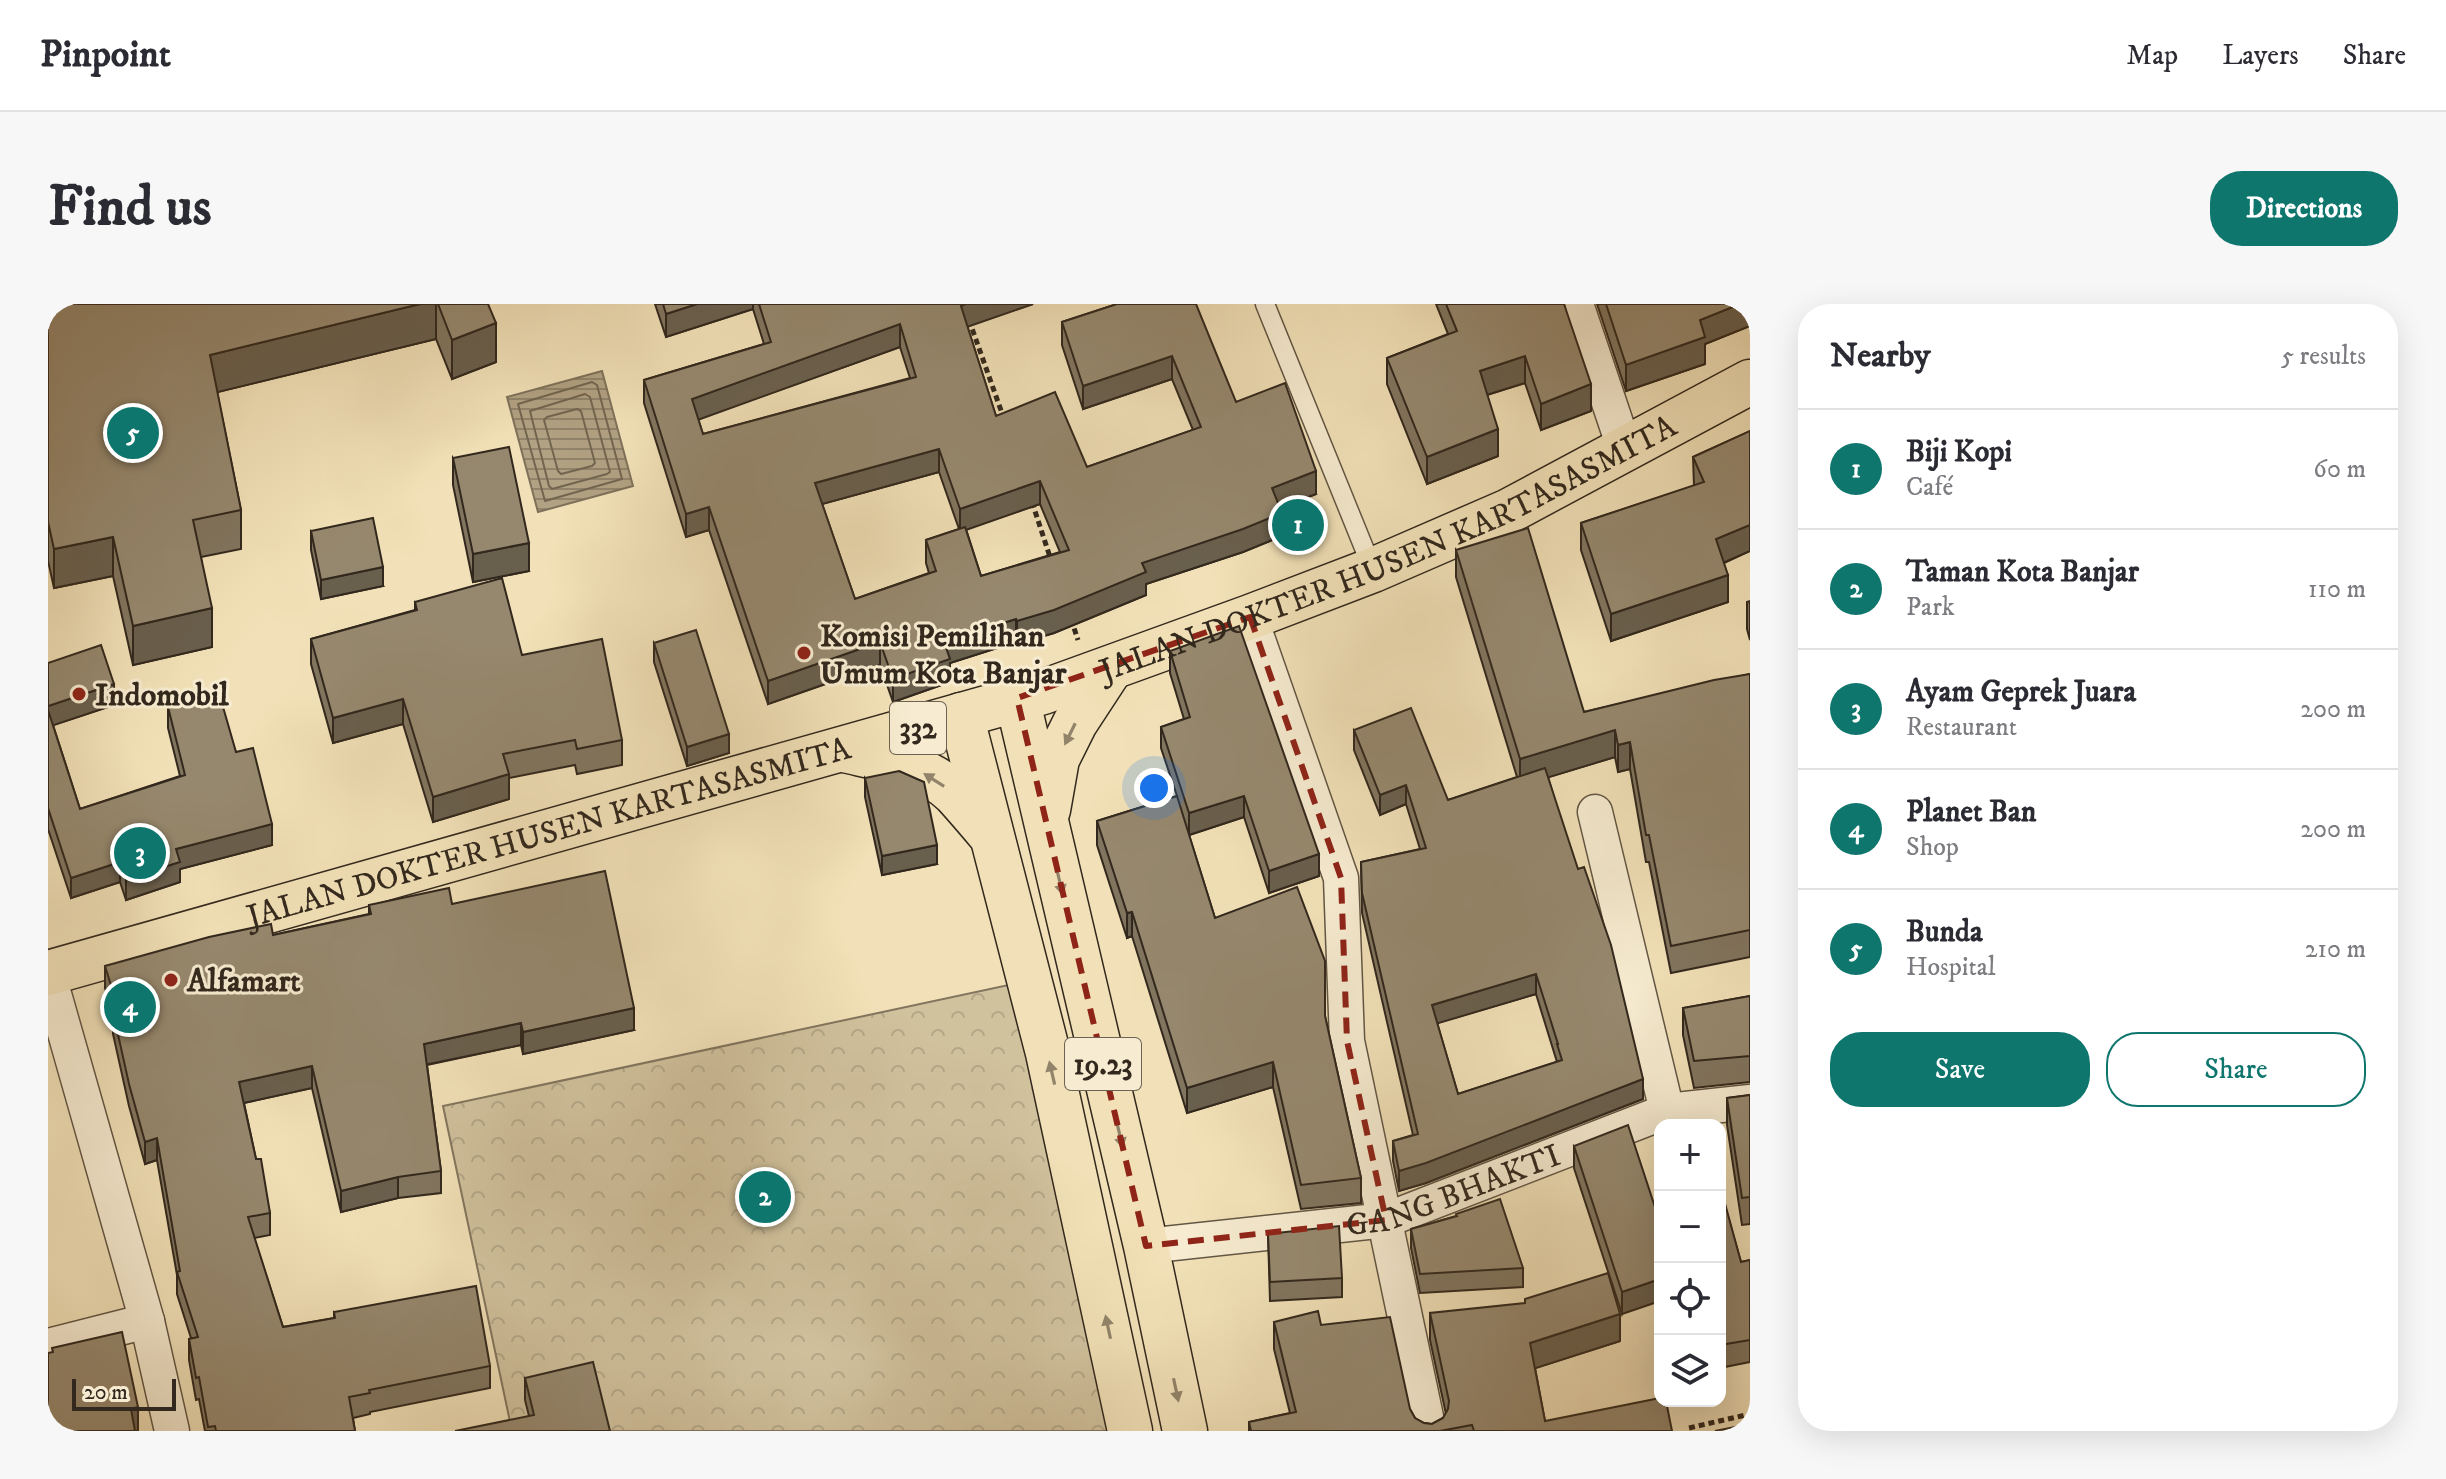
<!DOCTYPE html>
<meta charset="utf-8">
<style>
body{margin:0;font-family:"IM FELL DW Pica",serif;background:#f7f7f7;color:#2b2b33}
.controls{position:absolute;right:24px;bottom:24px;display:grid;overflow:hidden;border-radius:16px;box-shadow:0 8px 32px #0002}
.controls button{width:72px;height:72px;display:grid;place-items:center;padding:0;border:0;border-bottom:2px solid #e1e1e2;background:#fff;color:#2b2b33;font:40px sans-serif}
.scale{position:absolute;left:24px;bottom:20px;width:104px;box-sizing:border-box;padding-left:8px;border:4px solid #32281d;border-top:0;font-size:22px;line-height:28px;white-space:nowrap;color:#32281d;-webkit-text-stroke:6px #f7ecd1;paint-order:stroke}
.you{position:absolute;left:1106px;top:484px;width:28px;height:28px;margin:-20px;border:6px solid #fff;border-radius:50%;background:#1a73e8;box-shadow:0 0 0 12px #1a73e833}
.badge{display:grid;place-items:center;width:52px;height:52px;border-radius:50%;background:#0f766e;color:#fff;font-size:26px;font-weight:700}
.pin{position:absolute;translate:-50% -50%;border:4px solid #fff;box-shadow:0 2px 8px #0006}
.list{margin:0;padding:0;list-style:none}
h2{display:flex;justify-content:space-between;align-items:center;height:104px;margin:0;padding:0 32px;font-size:34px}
h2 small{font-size:26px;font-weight:400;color:#7c7c81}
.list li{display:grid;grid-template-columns:52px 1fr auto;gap:24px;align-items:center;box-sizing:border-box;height:120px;padding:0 32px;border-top:2px solid #e1e1e2}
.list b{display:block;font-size:30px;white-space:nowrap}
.list p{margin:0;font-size:26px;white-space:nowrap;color:#7c7c81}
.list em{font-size:26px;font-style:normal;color:#7c7c81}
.actions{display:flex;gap:16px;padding:24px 32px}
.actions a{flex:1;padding:18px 0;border:2px solid #0f766e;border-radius:32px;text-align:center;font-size:28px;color:#0f766e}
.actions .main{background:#0f766e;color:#fff}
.icon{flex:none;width:44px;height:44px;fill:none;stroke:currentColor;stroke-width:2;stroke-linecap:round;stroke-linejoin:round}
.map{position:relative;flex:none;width:1702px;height:1127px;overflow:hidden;border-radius:32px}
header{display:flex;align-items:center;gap:48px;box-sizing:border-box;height:112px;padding:0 40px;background:#fff;border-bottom:2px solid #e1e1e2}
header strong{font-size:38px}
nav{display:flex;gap:44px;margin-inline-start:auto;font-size:28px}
.intro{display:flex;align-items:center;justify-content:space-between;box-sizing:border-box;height:192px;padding:0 48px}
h1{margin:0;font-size:56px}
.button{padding:20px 36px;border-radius:32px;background:#0f766e;color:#fff;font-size:28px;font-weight:700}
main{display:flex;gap:48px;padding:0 48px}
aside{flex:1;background:#fff;border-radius:32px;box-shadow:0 8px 32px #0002}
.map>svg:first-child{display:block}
.forest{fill:url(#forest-crowns);stroke:#82755e;stroke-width:2}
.water{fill:url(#water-rules);stroke:#7e715a;stroke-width:2}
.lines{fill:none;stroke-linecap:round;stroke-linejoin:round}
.shore{stroke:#726550;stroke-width:2}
.lane-casing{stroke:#625644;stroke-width:21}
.street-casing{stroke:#625644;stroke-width:37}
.primary-casing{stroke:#32281d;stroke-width:47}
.path{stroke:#32281d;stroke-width:5;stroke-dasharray:6 4;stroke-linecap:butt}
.lane{stroke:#f7ecd1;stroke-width:18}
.street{stroke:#f7ecd1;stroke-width:34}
.primary{stroke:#f2e1b8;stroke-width:44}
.wall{fill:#81755f;stroke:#32281d;stroke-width:2;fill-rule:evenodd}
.shaded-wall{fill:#695f4d;stroke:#32281d;stroke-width:2}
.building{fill:#96886e;stroke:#32281d;stroke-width:2;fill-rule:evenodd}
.oneway{fill:#92846a}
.marked{fill:none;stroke:#8f2418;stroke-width:6;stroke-dasharray:16 10;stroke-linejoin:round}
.poi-dot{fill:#8f2418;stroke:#f7ecd1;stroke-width:3}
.labels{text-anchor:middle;stroke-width:6;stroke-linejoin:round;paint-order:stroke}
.shield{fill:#f7ecd1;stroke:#6d6353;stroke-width:2}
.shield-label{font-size:30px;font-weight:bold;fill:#32281d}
.street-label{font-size:32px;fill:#32281d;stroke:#f7ecd1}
.poi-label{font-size:32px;font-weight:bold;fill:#32281d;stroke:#f7ecd1;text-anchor:start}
</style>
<header>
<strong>Pinpoint</strong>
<nav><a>Map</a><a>Layers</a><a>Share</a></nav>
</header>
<div class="intro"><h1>Find us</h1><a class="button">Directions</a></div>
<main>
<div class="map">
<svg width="1702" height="1127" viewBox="0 0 1702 1127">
<defs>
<pattern id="forest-crowns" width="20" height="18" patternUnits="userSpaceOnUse" patternTransform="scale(2)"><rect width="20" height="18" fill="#d1c29e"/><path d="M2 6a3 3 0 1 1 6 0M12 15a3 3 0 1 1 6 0" fill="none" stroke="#b4a788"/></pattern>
<pattern id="water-rules" width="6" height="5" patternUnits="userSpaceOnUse" patternTransform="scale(2)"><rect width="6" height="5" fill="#b1a283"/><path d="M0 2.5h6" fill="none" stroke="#91846b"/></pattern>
</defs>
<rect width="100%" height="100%" fill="#f2e1b8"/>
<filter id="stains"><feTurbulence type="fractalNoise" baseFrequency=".0025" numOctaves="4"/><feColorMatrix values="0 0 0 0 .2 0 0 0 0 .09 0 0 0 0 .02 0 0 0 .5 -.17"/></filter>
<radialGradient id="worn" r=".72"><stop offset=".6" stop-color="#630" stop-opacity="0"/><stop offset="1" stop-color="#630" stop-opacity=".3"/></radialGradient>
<!-- forest -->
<path class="forest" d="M975,678L1070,1127H464L395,802Z"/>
<!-- water -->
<path class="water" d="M554,67L585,182L490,208L459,93Z"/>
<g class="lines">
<!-- shore -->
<path class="shore" d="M544,78L549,81L574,175L497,197L470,100Z
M537,90L542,93L562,168L559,170L504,185L501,182L482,107Z
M529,105L533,107L547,159L544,162L513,170L510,167L496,116L499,113Z"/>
<defs>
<path id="lane" d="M1217,0L1325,266"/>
<g id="street">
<path d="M1528,0L1577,146"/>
<path d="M1202,313L1293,574L1299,737L1381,1127"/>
<path d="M1547,508L1619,807"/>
<path d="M0,669L99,1017L124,1127"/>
<path id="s1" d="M1098,942L1338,916L1619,807L1702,798"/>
<path d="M0,1042L99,1017"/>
</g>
<g id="primary">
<path d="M969,394L1098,942L1137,1127"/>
<path d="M913,411L1000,749L1082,1127"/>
<path d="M796,446C834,455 878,461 907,490C918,502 929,515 940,528"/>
<path d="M1000,506L1009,455L1027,419L1063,364"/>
<path id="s2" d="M0,669L995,388L1202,313L1325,266L1461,207L1702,78"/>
</g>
</defs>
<!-- lane casing -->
<use href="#lane" class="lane-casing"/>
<!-- street casing -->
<use href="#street" class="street-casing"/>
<!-- primary casing -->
<use href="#primary" class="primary-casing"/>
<!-- path -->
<path class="path" d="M921,16L955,112
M984,198L1003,256
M1023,315L1030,336
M1641,1124L1702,1110"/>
<!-- lane -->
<use href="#lane" class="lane"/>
<!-- street -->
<use href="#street" class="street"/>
<!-- primary -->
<use href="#primary" class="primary"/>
</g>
<!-- wall -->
<path class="wall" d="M0,0H440L448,58L404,75L388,35L169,88L193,206V245L153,253L164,343L85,361L65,272L6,284L0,257Z
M607,0H985L919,22L948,112L1039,163L1145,126L1124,75L1035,105L1014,41V18L1069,0L1188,98L1268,190L1232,204L1234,232L1195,248L1098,280V291L1006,329L969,340L968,338L902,359V378L845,398L832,361L720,400L661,226L638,233L596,99V76L716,40L705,5L618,33ZM852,43L862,74L655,130L650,115ZM891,168L911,225L878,236V259L881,269L807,295L774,200ZM992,200L1012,248L933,272L918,225Z
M1388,0H1516L1543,107L1493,126L1477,79L1439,91L1450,152L1379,180L1339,80V54L1400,30Z
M1549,0H1702V22L1657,40V60L1578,87Z
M1702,127V247L1676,259L1680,298L1563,337L1533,246V219L1646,182L1645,153Z
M405,154L481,267L425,278L405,181Z
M263,227L335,282L273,295L263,246Z
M1408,246L1536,408L1702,370V653L1623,669L1601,558H1598L1582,465L1570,468L1567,453L1500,473L1595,795L1378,879L1351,887L1345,857V837L1365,831L1314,609L1313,558L1372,545L1358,500L1332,511L1306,446V426L1400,496L1469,473L1408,273ZM1488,690L1509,758L1410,790L1389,719Z
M1702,297V336L1699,325V298Z
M367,298L474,351L574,436V461L529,470L527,461L461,474V495L385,518L355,420L285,439L263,360V335L367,306Z
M606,339L681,449L639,462L606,358Z
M1122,347L1271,572L1221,589L1196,513L1141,531L1167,614L1277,712L1313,874V899L1253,905L1225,783L1139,809L1084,632L1079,634L1049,541V517L1129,492L1113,444V423L1136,415L1122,369Z
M0,359L66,401L5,421L32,505L132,472L120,424V403L188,448L224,541L132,565V578L78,596L72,578L23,594L0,525Z
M817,474L889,560L834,571L817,493Z
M404,600L586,726L475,750L473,741L379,761L393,867V889L350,894L293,908L264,784L196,799L208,855L222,909V931L206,934L235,1023L286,1014V1008L442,1062V1084L322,1108V1110L305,1114L307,1127H157L151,1095L148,1096L141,1056V1035L143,1034L129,990V971L109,856L97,860L81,802L65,730V711L57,684V662L225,631L321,610V601Z
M1702,692V778L1646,784L1635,731V704Z
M1702,791V920L1694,921L1679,821V794Z
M1526,842L1607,903L1574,1010L1526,864Z
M1672,885L1693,958L1702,956V1058L1672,1064Z
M1408,912L1475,964V983L1372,989L1363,944V925Z
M1220,930L1294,974V993L1222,997Z
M1382,1009L1572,1037L1487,1064L1497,1117L1624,1127H1201V1118L1242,1109L1226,1045V1018L1273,1021L1362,1105L1367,1114L1376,1119L1384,1120L1395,1114L1398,1110L1382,1036Z
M477,1074L562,1127L481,1112L477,1096Z"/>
<!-- shaded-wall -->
<path class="shaded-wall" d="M372,0H388V35L162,90V51Z
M649,0H705V5L618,33V10Z
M917,0H985L913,25V2Z
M1692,0H1702V22L1657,40V60L1578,87V61L1652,16Z
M448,19V58L404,75V36Z
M852,20V43L644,118V95Z
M1124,52V75L1035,105V82Z
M1477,52V79L1432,93V67Z
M1543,80V107L1493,126V100Z
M1450,125V152L1379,180V153Z
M891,145V168L767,202V179Z
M1268,167V190L1224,207V184Z
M992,177V200L912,228V205Z
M661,203V226L638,233V210Z
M1234,209V232L1195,248L1098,280V291L1006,329L969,340V317L1094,259Z
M1702,221V247L1668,262V235Z
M65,233V272L6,284V245Z
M481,239V267L425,278V250Z
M335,263V282L273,295V276Z
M1680,271V298L1563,337V310Z
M164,304V343L85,361V322Z
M968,315V338L902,359V378L845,398V375L896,338Z
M832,338V361L720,400V377Z
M66,380V401L0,423V402Z
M355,395V420L285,439V414Z
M1567,426V453L1472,482V455Z
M681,430V449L639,462V443Z
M1582,438V465L1570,468V441Z
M461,470V495L385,518V493Z
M1358,481V500L1332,511V491Z
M1196,492V513L1141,531V509Z
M224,520V541L132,565V578L78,596V575L128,545Z
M889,541V560L834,571V552Z
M1271,550V572L1221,589V567Z
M72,558V578L23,594V574Z
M1084,608V632L1079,634V609Z
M1488,670V690L1384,721V701Z
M586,704V726L475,750V728Z
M473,719V741L376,761V740Z
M1225,758V783L1139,809V784Z
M264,762V784L191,800V778Z
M1595,775V795L1378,879L1351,887V867Z
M109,834V856L97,860V838Z
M350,873V894L293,908V887Z
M1612,975V997L1574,1010V988Z
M1572,1010V1037L1482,1066V1039Z
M90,1103V1127H83V1105Z"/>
<!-- building -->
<path class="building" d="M0,0H372L162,51L193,206L145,216L164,304L85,322L65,233L6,245L0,218Z
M390,0H440L448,19L404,36Z
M615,0H649L618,10Z
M711,0H917L913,2L948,112L1007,88L1039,163L1153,123L1124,52L1035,82L1014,18L1069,0H1148L1188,98L1237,79L1268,167L1224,184L1234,209L1195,225L1094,259L1098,268L1006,306L969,317L968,315L896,338L902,355L845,375L832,338L720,377L661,203L638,210L596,76L723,38ZM852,20L868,73L655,130L644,95ZM891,145L912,205L992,177L1021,246L933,272L917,223L878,236L888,267L807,295L767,179Z
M1398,0H1516L1543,80L1493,100L1477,52L1432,67L1450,125L1379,153L1339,54L1409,27Z
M1558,0H1692L1652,16L1657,33L1578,61Z
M1702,127V221L1668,235L1680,271L1563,310L1533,219L1656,178L1645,153Z
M461,143L481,239L425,250L405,154Z
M325,214L335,263L273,276L263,227Z
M1480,224L1536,408L1666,376L1702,370V626L1623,642L1601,531H1598L1582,438L1570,441L1567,426L1472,455L1408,246Z
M454,274L474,351L554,335L574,436L529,445L527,436L455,450L461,470L385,493L355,395L285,414L263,335L369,306L367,298Z
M1191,322L1271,550L1221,567L1196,492L1141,509L1113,423L1142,413L1122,347Z
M648,326L681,430L639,443L606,339Z
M53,341L66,380L0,402V359Z
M171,389L188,448L205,444L224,520L128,545L132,558L78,575L72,558L23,574L0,504V406L32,505L137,471L120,403Z
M1363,404L1400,496L1497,464L1530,565L1536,563L1563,641L1595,775L1378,859L1351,867L1345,837L1370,830L1314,589L1313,558L1378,544L1358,481L1332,491L1306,426ZM1488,670L1510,740H1509L1514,756L1410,790L1384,701Z
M851,467L876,478L889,541L834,552L817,474Z
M1129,492L1167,614L1249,583L1277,657V712L1313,874L1253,881L1225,758L1139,784L1084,608L1079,609L1049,517Z
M557,567L586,704L475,728L473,719L376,740L393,867L350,873L293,887L264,762L191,778L208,855H213L222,909L200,913L235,1023L287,1014L286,1008L428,982L442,1062L321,1086L322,1089L301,1093L307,1127H168L167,1122L160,1123L151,1073L148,1074L141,1035L150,1033L129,968L132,967L109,834L97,838L81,780L65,708L71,707L57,662L161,633L223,620L225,631L323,610L321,601L401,584L404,600Z
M1702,692V752L1646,757L1635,704Z
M1702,791V893L1694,894L1679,794Z
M1580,821L1607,903L1612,902V975L1574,988L1526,842Z
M1672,885H1673L1693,958L1702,956V1036L1672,1041Z
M1452,895L1475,964L1372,970L1363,925L1409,912L1408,910Z
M1291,922L1294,974L1222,978L1220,930Z
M1560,969L1572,1010L1482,1039L1497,1117L1612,1094V1097H1618L1624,1127H1426L1424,1121L1392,1127H1203L1201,1118L1248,1108L1226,1018L1270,1007L1273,1021L1342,1013L1362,1105L1367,1114L1376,1119L1384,1120L1395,1114L1400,1105L1401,1097L1382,1009L1477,999V995Z
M74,1028L90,1103L83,1105L87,1127H0V1049L5,1048L4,1044Z
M545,1058L562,1127H407L486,1111L477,1074Z
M1702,1120V1127H1667Z"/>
<!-- one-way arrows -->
<defs><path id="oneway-solid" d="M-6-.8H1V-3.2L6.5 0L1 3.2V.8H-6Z" transform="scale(2)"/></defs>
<g class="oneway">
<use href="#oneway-solid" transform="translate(1022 430) rotate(116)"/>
<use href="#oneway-solid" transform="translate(886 476) rotate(-148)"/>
<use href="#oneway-solid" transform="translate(1012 579) rotate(77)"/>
<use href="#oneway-solid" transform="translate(1004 769) rotate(-103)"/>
<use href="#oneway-solid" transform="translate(1072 832) rotate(77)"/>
<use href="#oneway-solid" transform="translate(1060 1023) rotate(-102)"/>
<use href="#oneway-solid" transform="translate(1128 1086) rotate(78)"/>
</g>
<!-- marked area -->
<path class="marked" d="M1202,313L1293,574L1299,737L1338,916L1098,942L969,394Z"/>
<!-- markers -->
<g class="poi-dot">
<circle cx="756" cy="349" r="8"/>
<circle cx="31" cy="390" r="8"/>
<circle cx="123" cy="676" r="8"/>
</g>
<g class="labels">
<!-- shield labels -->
<g class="shield">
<rect x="842" y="398" width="56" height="52" rx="6"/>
<rect x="1017" y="734" width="76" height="52" rx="6"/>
</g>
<g class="shield-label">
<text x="870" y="434">332</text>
<text x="1055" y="770">19.23</text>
</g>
<!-- street labels -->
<g class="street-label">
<text dy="11" stroke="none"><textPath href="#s2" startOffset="1408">JALAN DOKTER HUSEN KARTASASMITA</textPath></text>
<text dy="11" stroke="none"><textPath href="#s2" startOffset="520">JALAN DOKTER HUSEN KARTASASMITA</textPath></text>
<text dy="11" stroke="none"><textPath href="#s1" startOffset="314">GANG BHAKTI</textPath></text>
</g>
<!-- poi labels -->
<g class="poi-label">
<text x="772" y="342">Komisi Pemilihan<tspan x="772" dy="37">Umum Kota Banjar</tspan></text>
<text x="47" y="401">Indomobil</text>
<text x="139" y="687">Alfamart</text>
</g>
</g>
<rect width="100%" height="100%" filter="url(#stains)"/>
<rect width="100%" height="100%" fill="url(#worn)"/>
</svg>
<div class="controls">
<button>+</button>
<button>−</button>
<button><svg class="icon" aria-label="locate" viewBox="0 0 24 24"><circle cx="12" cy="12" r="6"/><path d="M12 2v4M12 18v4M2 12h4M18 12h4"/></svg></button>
<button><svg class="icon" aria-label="layers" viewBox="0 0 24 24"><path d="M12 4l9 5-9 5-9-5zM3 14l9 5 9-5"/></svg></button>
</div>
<div class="scale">20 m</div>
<div class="you"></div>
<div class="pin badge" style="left:1250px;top:221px">1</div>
<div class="pin badge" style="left:717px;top:893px">2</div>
<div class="pin badge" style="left:92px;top:549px">3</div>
<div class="pin badge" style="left:82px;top:703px">4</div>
<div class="pin badge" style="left:85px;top:129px">5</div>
</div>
<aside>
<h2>Nearby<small>5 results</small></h2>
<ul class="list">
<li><span class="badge">1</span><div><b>Biji Kopi</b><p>Café</p></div><em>60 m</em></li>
<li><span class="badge">2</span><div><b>Taman Kota Banjar</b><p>Park</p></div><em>110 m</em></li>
<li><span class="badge">3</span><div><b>Ayam Geprek Juara</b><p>Restaurant</p></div><em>200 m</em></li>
<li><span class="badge">4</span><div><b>Planet Ban</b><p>Shop</p></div><em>200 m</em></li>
<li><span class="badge">5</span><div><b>Bunda</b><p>Hospital</p></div><em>210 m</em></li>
</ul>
<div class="actions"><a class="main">Save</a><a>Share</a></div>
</aside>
</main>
